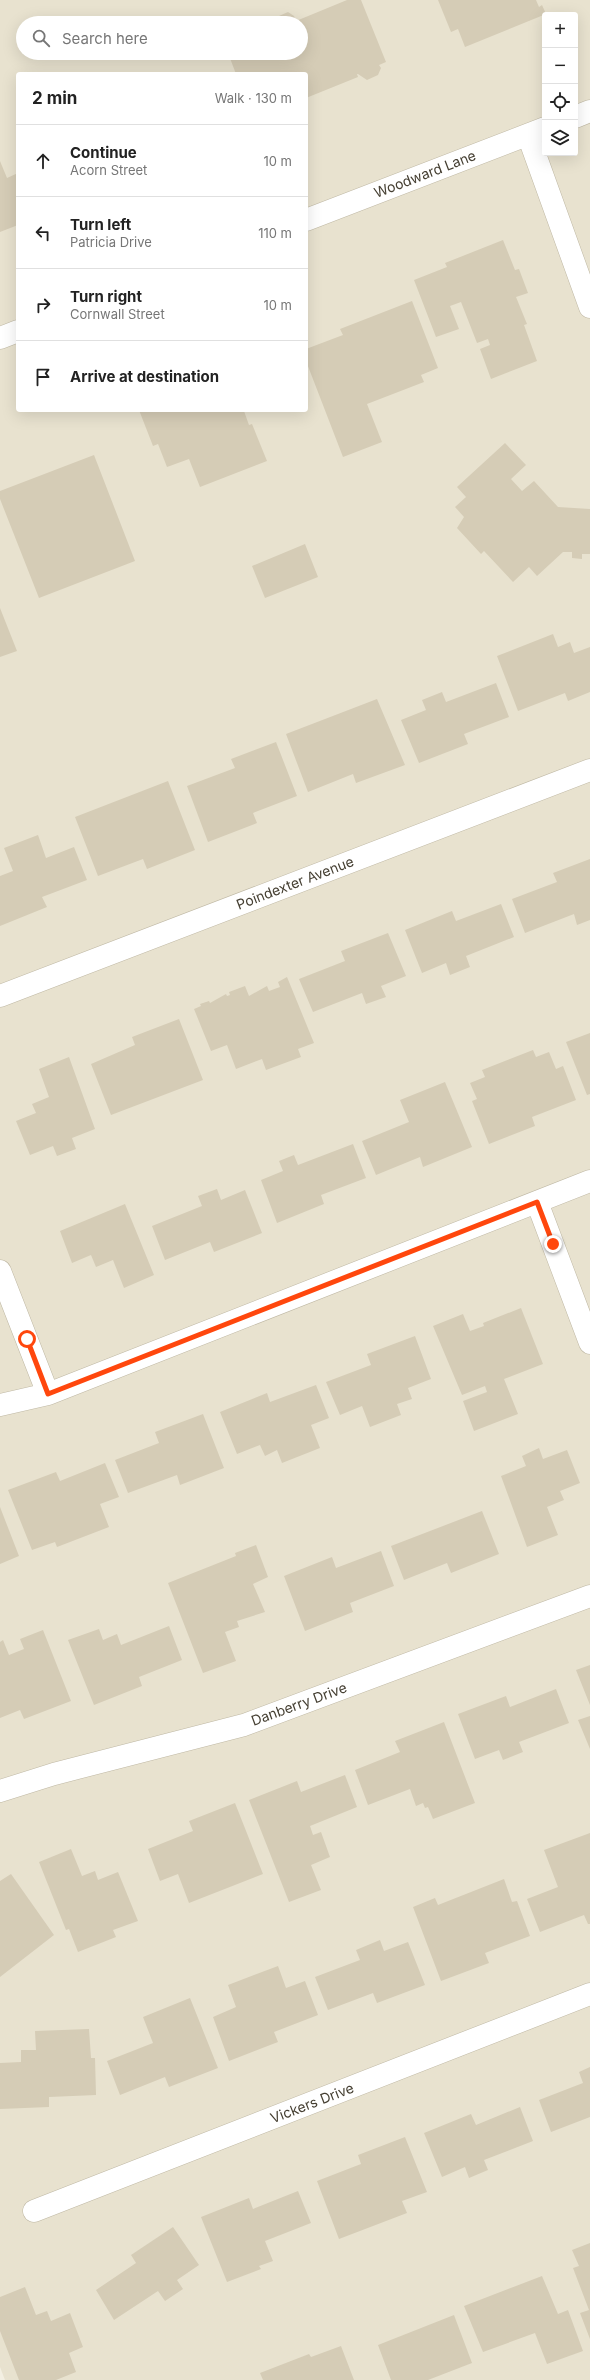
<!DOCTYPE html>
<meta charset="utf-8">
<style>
body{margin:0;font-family:Inter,sans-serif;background:#f2f2f2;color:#222}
.controls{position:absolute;right:12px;top:12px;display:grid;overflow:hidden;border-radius:4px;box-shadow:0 4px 16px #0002}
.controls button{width:36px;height:36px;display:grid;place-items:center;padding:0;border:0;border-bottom:1px solid #e0e0e0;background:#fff;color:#222;font:20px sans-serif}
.stop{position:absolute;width:12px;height:12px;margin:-9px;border:3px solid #ff470d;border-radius:50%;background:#fff}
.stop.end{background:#ff470d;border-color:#fff;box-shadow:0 1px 4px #0008}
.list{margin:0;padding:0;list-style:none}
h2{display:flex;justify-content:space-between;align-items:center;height:52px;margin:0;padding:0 16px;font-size:17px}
h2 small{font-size:13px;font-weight:400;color:#767676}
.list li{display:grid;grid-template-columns:26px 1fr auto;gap:12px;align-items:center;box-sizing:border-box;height:72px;padding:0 16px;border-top:1px solid #e0e0e0}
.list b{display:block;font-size:15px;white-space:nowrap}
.list p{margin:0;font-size:13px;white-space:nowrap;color:#767676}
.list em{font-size:13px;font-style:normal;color:#767676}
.icon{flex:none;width:22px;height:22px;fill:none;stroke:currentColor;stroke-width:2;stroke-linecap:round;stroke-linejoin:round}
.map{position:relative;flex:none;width:590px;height:2380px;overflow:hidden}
.search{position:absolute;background:#fff;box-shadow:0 4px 16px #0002;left:16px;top:16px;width:292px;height:44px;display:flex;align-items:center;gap:10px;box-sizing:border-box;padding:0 14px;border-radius:22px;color:#767676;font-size:15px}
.panel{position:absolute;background:#fff;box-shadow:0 4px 16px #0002;left:16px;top:72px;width:292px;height:340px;border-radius:4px}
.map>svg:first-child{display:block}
.residential{fill:#e8e2cf;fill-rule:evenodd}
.building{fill:#d5ccb6}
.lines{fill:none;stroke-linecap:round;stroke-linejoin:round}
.minor-casing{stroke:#bfb8a4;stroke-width:23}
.minor{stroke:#fff;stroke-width:22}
.route{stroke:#ff470d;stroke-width:5}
.labels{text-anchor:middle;stroke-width:4;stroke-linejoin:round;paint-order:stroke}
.street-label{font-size:14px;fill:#453f32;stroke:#fff}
</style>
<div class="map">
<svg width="590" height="2380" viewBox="0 0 590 2380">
<rect width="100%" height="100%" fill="#f3efe2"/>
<!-- residential -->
<path class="residential" d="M0,0H590V2380H5L0,2367ZM545,15H575V153H545ZM23,23H301V53H23ZM18,74H306V410H18Z"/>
<!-- building -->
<path class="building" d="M347,0H361L386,62L379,65L381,68L378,75L367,80L358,74H357L358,77L306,98V74H236L228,53H301V23H276L279,16L288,12L294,16L296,21Z
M438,0H536L539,7L542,5L546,14L465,47L458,29L451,32Z
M0,161L7,178L18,173V225L0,232Z
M503,240L515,270L519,269L528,293L516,297L527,324L524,325L537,361L491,379L480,349L490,345L488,339L477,343L461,302L450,306L459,329L436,337L414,280L447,267L445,263Z
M412,301L438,368L421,375L424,382L367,404L382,442L343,457L306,361V349L343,335L340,329Z
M139,410H247L244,411L249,425L252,424L267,461L200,487L189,459L167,467L158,444L153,446Z
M505,443L526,465L511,479L522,491L534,481L558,507L590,509V554H582V559L572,558V552H563L537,576L529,567L513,582L484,551L481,554L457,528L464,517L455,507L466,497L457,487Z
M94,455L135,561L39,598L0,499V491Z
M305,544L318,577L265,598L252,566Z
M0,608L17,651L0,657Z
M553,634L558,647L570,642L574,653L590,647V692L568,701L565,693L518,711L497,656Z
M496,683L509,717L464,734L468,744L419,763L401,720L426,710L422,700L442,692L446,702Z
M377,699L405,765L356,783L353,774L308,792L286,734Z
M276,742L297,796L253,813L257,823L208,842L187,786L235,768L231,759Z
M168,781L195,850L147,869L143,859L98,876L75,817Z
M38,835L46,858L74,847L87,880L42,897L47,907L0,926V876L13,871L4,848Z
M590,859V920L577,925L574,914L525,933L512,899L557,882L553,873Z
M501,904L514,937L466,956L470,967L450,975L446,963L422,973L405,930L452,911L456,921Z
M388,933L406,976L381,986L386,997L366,1004L362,993L313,1012L299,979L345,961L341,951Z
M287,977L314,1043L298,1049L301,1057L266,1070L262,1059L236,1069L227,1045L211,1051L194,1009L201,1006L200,1004L209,1001L210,1003L226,994L227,996L230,995L229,992L245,986L249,996L267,986L269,991L280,987L278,982Z
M179,1019L203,1080L111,1115L91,1064L135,1045L132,1037Z
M590,1033V1094L587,1095L566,1042Z
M533,1050L536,1057L549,1052L556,1069L563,1066L576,1100L532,1117L535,1126L489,1144L472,1101L477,1099L470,1083L485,1077L482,1070Z
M69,1057L95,1129L72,1138L76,1149L57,1156L53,1146L30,1155L16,1121L36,1113L32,1104L49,1097L39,1069Z
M445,1082L472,1147L423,1167L420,1157L376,1175L362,1141L409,1122L400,1100Z
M353,1144L366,1178L321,1195L324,1204L277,1223L261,1180L283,1171L279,1161L294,1155L298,1165Z
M217,1189L221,1200L245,1190L262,1233L214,1252L210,1242L165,1260L152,1226L202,1206L198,1196Z
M125,1204L154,1275L124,1288L113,1260L96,1267L91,1255L72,1263L60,1231Z
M521,1308L543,1364L504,1379L518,1414L474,1431L463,1401L487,1392L485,1386L462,1395L433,1326L463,1314L470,1331L484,1326L483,1323Z
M415,1336L431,1379L408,1388L412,1399L397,1404L401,1415L370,1427L362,1406L340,1415L326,1382L371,1365L367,1354Z
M316,1385L329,1418L311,1425L320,1448L282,1463L277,1450L265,1456L260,1445L237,1454L220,1412L267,1393L270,1402Z
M203,1414L224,1468L180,1485L177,1475L128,1493L115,1460L159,1443L155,1432Z
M539,1448L543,1459L567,1450L580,1483L560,1491L564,1500L547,1507L558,1535L527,1547L501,1476L526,1466L522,1456Z
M105,1463L119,1497L100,1504L109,1527L57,1547L55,1542L32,1550L8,1490L56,1472L60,1481Z
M0,1507L19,1556L0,1564Z
M482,1511L499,1554L451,1573L447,1563L404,1580L391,1546Z
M256,1545L268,1577L253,1584L265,1612L237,1621L239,1627L225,1632L236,1661L203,1673L168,1583L236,1556L235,1553Z
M381,1551L394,1586L350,1603L353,1612L305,1631L284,1576L332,1557L336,1568Z
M169,1626L182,1660L139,1677L142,1686L94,1705L68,1640L99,1629L103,1640L117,1634L121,1645Z
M43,1630L71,1701L24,1719L20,1710L0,1718V1642L3,1640L9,1655L24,1649L20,1639Z
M590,1665V1705L576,1670Z
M556,1689L569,1723L519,1742L523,1752L503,1760L499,1750L475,1759L458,1714L506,1696L510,1707Z
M590,1716V1749L578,1720Z
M444,1722L475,1803L433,1819L428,1807L425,1808L423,1803L416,1806L410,1789L368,1805L355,1770L400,1752L395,1741Z
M345,1775L357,1807L310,1826L313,1835L321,1832L330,1857L311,1865L321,1890L289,1902L249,1800L297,1781L301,1792Z
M235,1803L263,1874L189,1903L178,1874L160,1881L148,1849L193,1831L189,1821Z
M590,1833V1924H588L584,1915L540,1932L527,1899L558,1887L544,1850Z
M71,1849L82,1876L95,1871L98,1880L118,1872L138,1921L113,1930L116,1937L78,1952L69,1929L66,1930L39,1862Z
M11,1874L54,1935L0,1977V1881Z
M504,1879L512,1902L517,1901L530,1936L485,1953L489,1963L441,1981L413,1907L435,1898L438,1905Z
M380,1940L384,1951L408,1942L425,1985L377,2003L373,1993L328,2010L315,1977L360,1960L356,1950Z
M278,1966L286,1988L305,1981L318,2015L274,2032L278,2042L229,2061L213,2017L236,2007L228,1985Z
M190,1998L218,2068L169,2087L165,2077L120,2095L107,2061L153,2043L143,2017Z
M89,2029L91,2058H95L96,2095L49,2097V2107L0,2109V2063L21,2062V2050H36L35,2031Z
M590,2067V2117L551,2132L539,2100L583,2083L579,2072Z
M520,2107L533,2141L484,2160L488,2170L469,2178L465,2167L442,2177L424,2133L471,2114L476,2125Z
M405,2137L427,2192L402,2201L407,2213L339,2239L317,2181L361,2164L358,2155Z
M298,2191L311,2223L265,2241L273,2261L259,2266L261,2269L227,2282L201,2217L249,2198L253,2209Z
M173,2227L199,2265L177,2280L183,2289L165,2301L158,2291L114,2320L96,2290L136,2263L131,2255Z
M590,2243V2339L580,2313L589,2310L573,2268L579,2266L572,2250Z
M542,2276L558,2314L568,2310L583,2351L547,2364L535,2333L483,2352L464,2306Z
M25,2287L36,2315L47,2311L51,2321L70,2313L83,2347L69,2353L76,2372L56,2380H19L0,2331V2297Z
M454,2315L472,2363L428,2380H391L378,2345Z
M341,2346L354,2380H263L260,2373L309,2354L311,2357Z"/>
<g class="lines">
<defs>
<path id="minor" d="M575,117L590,111
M528,135L590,307
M306,220L545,128
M0,338L18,331
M0,996L590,770
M537,1202L590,1343
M0,1271L48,1394
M0,1405L48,1394L590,1181
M0,1791L54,1774L244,1725L590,1596
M34,2211L590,1994"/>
</defs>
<!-- minor casing -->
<use href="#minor" class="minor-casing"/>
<!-- minor -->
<use href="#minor" class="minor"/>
</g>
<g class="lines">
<!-- route -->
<path class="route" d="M27,1339L48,1394L537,1202L553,1244"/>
</g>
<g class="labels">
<!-- street labels -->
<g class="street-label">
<text transform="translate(425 174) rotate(-21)" y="5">Woodward Lane</text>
<text transform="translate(295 883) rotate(-21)" y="5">Poindexter Avenue</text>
<text transform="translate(299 1704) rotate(-20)" y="5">Danberry Drive</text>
<text transform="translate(312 2103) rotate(-21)" y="5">Vickers Drive</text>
</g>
</g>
</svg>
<div class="controls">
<button>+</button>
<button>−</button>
<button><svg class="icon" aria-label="locate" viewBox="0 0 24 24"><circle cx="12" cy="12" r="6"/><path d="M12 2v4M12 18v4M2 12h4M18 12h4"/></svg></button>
<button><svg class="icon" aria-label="layers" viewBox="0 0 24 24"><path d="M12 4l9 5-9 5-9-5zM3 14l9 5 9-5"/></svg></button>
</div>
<div class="stop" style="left:27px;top:1339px"></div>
<div class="stop end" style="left:553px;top:1244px"></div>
<div class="search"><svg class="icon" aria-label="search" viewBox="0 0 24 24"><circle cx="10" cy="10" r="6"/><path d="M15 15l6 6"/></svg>Search here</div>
<section class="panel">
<h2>2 min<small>Walk · 130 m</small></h2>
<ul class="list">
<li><svg class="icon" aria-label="ahead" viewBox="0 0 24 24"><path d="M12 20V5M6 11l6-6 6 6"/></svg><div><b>Continue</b><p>Acorn Street</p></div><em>10 m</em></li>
<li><svg class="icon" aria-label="left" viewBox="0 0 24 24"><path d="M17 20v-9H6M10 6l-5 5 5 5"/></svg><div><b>Turn left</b><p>Patricia Drive</p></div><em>110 m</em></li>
<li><svg class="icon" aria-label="right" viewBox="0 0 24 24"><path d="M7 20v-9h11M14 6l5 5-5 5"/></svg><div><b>Turn right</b><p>Cornwall Street</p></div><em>10 m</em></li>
<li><svg class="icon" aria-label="arrive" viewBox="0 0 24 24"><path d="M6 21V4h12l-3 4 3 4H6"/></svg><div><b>Arrive at destination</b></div></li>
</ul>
</section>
</div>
